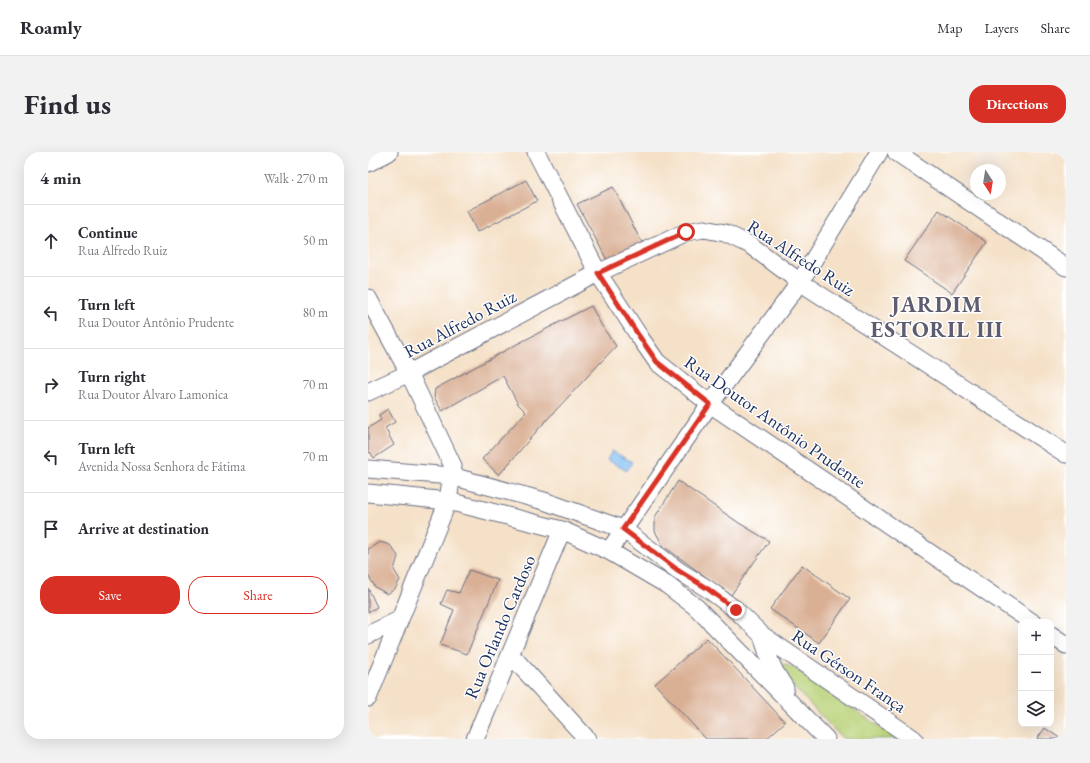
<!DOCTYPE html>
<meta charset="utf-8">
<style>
body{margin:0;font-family:"EB Garamond",serif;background:#f2f2f3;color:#2b2b33}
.controls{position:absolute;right:12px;bottom:12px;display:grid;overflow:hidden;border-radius:8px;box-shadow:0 4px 16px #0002}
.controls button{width:36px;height:36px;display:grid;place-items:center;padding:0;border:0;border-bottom:1px solid #e1e1e2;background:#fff;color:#2b2b33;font:20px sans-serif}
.compass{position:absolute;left:602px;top:12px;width:36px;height:36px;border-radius:50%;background:#fff;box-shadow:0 4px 16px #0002;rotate:168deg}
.stop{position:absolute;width:12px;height:12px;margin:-9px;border:3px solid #d93025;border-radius:50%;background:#fff}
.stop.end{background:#d93025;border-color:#fff;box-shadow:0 1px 4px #0008}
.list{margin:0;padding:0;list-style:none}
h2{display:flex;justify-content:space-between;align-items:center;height:52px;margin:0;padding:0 16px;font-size:17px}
h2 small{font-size:13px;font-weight:400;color:#7c7c81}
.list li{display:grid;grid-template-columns:26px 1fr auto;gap:12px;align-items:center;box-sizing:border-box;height:72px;padding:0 16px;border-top:1px solid #e1e1e2}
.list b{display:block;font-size:15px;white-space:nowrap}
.list p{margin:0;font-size:13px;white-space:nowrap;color:#7c7c81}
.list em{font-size:13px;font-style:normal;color:#7c7c81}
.actions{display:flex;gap:8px;padding:12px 16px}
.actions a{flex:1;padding:9px 0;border:1px solid #d93025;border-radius:16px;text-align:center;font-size:14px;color:#d93025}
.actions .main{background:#d93025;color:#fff}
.icon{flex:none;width:22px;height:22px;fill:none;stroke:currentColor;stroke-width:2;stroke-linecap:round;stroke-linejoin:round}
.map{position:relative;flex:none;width:698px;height:587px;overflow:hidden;border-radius:16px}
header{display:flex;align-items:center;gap:24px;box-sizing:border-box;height:56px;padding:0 20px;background:#fff;border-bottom:1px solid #e1e1e2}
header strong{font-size:19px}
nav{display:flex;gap:22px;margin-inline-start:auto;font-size:14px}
.intro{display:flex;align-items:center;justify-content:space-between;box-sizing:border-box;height:96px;padding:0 24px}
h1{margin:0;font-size:28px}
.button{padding:10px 18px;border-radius:16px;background:#d93025;color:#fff;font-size:14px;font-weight:700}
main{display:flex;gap:24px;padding:0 24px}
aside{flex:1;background:#fff;border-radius:16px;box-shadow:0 4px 16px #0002}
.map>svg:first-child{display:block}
.green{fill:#b7d075;stroke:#69806a}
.water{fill:#80bdf3;stroke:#4e76a8}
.building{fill:#dab095}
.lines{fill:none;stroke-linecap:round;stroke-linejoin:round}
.minor-casing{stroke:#676d83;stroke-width:19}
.minor{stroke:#fff;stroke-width:17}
.route{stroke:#d93025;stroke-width:5}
.labels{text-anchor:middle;stroke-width:3;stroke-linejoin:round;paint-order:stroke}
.street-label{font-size:18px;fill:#1b2f5e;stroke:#fff}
.district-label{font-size:22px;font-weight:bold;letter-spacing:1px;fill:#5e5c71;stroke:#fff}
</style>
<header>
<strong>Roamly</strong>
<nav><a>Map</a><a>Layers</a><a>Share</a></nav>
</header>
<div class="intro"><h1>Find us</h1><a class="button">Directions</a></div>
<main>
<aside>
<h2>4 min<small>Walk · 270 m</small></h2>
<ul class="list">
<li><svg class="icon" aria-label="ahead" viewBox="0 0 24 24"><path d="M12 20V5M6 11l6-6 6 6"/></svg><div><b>Continue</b><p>Rua Alfredo Ruiz</p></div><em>50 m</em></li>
<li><svg class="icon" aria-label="left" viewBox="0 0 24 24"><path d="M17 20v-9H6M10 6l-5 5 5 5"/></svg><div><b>Turn left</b><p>Rua Doutor Antônio Prudente</p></div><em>80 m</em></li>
<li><svg class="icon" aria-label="right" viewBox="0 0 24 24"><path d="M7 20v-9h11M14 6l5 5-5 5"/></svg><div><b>Turn right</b><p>Rua Doutor Alvaro Lamonica</p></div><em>70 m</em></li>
<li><svg class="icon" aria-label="left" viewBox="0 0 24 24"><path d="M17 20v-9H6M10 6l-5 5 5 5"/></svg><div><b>Turn left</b><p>Avenida Nossa Senhora de Fátima</p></div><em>70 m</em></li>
<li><svg class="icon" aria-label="arrive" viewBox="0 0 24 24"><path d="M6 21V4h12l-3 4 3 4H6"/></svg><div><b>Arrive at destination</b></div></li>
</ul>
<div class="actions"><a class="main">Save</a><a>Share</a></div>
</aside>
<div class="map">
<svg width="698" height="587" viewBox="0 0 698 587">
<rect width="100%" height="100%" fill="#fff"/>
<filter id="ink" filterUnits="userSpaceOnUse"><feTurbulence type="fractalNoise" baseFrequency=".025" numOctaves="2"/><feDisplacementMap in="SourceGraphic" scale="8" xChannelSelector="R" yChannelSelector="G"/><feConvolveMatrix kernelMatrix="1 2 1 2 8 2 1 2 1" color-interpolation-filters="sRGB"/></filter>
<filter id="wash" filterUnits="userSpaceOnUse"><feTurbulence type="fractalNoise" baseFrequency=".012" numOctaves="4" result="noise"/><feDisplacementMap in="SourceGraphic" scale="16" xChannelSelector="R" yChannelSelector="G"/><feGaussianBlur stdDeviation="0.9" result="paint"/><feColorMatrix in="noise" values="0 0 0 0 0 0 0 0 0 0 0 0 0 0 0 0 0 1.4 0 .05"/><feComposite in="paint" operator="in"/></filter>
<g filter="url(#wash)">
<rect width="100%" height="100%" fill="#f5e1c8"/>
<!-- green -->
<path class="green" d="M416,512L429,518L529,587H475L419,528L411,518Z"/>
<!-- water -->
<path class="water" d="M244,299L264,310L259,319L239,308Z"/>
<g id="blocks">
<!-- building -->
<path class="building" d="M158,28L169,49L109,80L99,59Z
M245,35L275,93L239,108L209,52Z
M571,58L619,90L584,141L536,109Z
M223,154L235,176L248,194L173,274L131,323L114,307L158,260L150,252L135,224L74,259L66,245L67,237L149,192Z
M20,257L27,270L17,276L26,293L6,306L2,300L0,301V276L13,268L11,263Z
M310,329L371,371L401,389L363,443L295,394L287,379V365Z
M12,390L22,393L30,404L26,418L32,428L27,437L19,442L7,435L0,423V397Z
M434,413L482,447L451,491L402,457Z
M101,418L130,428L99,502L72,493L86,458L73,452L79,438L91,441Z
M0,436L9,455L0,460Z
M339,486L417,570L398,587H338L287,532Z
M677,576L693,587H669Z"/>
</g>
</g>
<g filter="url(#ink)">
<use href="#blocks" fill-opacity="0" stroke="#676d83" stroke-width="1"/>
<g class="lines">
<defs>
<path id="minor" d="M168,0L230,121L271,184L289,210L342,252L664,470
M528,0L698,115
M0,11L21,0
M0,146L41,221L85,314L80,349L0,546
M0,240L41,221L230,121L318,80L336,77L357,81L382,93L432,130L698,302
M0,317L83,324L176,349L255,377L311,419L340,437L368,458L394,483L402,509L407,520L417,536
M0,341L80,349L194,378L241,399L299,433L328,455L458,587
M241,399L342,252L432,130L511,0
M0,483L31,468
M394,483L546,587
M683,483L698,493
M142,502L219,587
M107,587L194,378"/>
</defs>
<!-- minor casing -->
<use href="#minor" class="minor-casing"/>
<!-- minor -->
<use href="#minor" class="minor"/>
</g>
</g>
<g class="lines" filter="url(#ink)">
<!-- route -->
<path class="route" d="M318,80L230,121L271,184L289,210L342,252L255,377L311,419L340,437L368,458"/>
</g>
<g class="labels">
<!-- street labels -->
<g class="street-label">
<text transform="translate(433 106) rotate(33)" y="6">Rua Alfredo Ruiz</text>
<text transform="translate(92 172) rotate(-28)" y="6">Rua Alfredo Ruiz</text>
<text transform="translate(407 270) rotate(35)" y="6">Rua Doutor Antônio Prudente</text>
<text transform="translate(132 475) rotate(-67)" y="6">Rua Orlando Cardoso</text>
<text transform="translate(481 519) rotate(34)" y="6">Rua Gérson França</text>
</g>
<!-- district labels -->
<g class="district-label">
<text x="569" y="160">JARDIM<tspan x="569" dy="25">ESTORIL III</tspan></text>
</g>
</g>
</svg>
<div class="controls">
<button>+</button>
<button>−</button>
<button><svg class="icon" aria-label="layers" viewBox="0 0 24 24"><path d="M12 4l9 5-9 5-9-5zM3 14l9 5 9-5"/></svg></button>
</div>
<svg class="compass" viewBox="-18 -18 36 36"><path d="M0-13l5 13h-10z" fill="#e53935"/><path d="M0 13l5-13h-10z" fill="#7c7c81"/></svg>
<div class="stop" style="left:318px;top:80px"></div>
<div class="stop end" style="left:368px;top:458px"></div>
</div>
</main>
